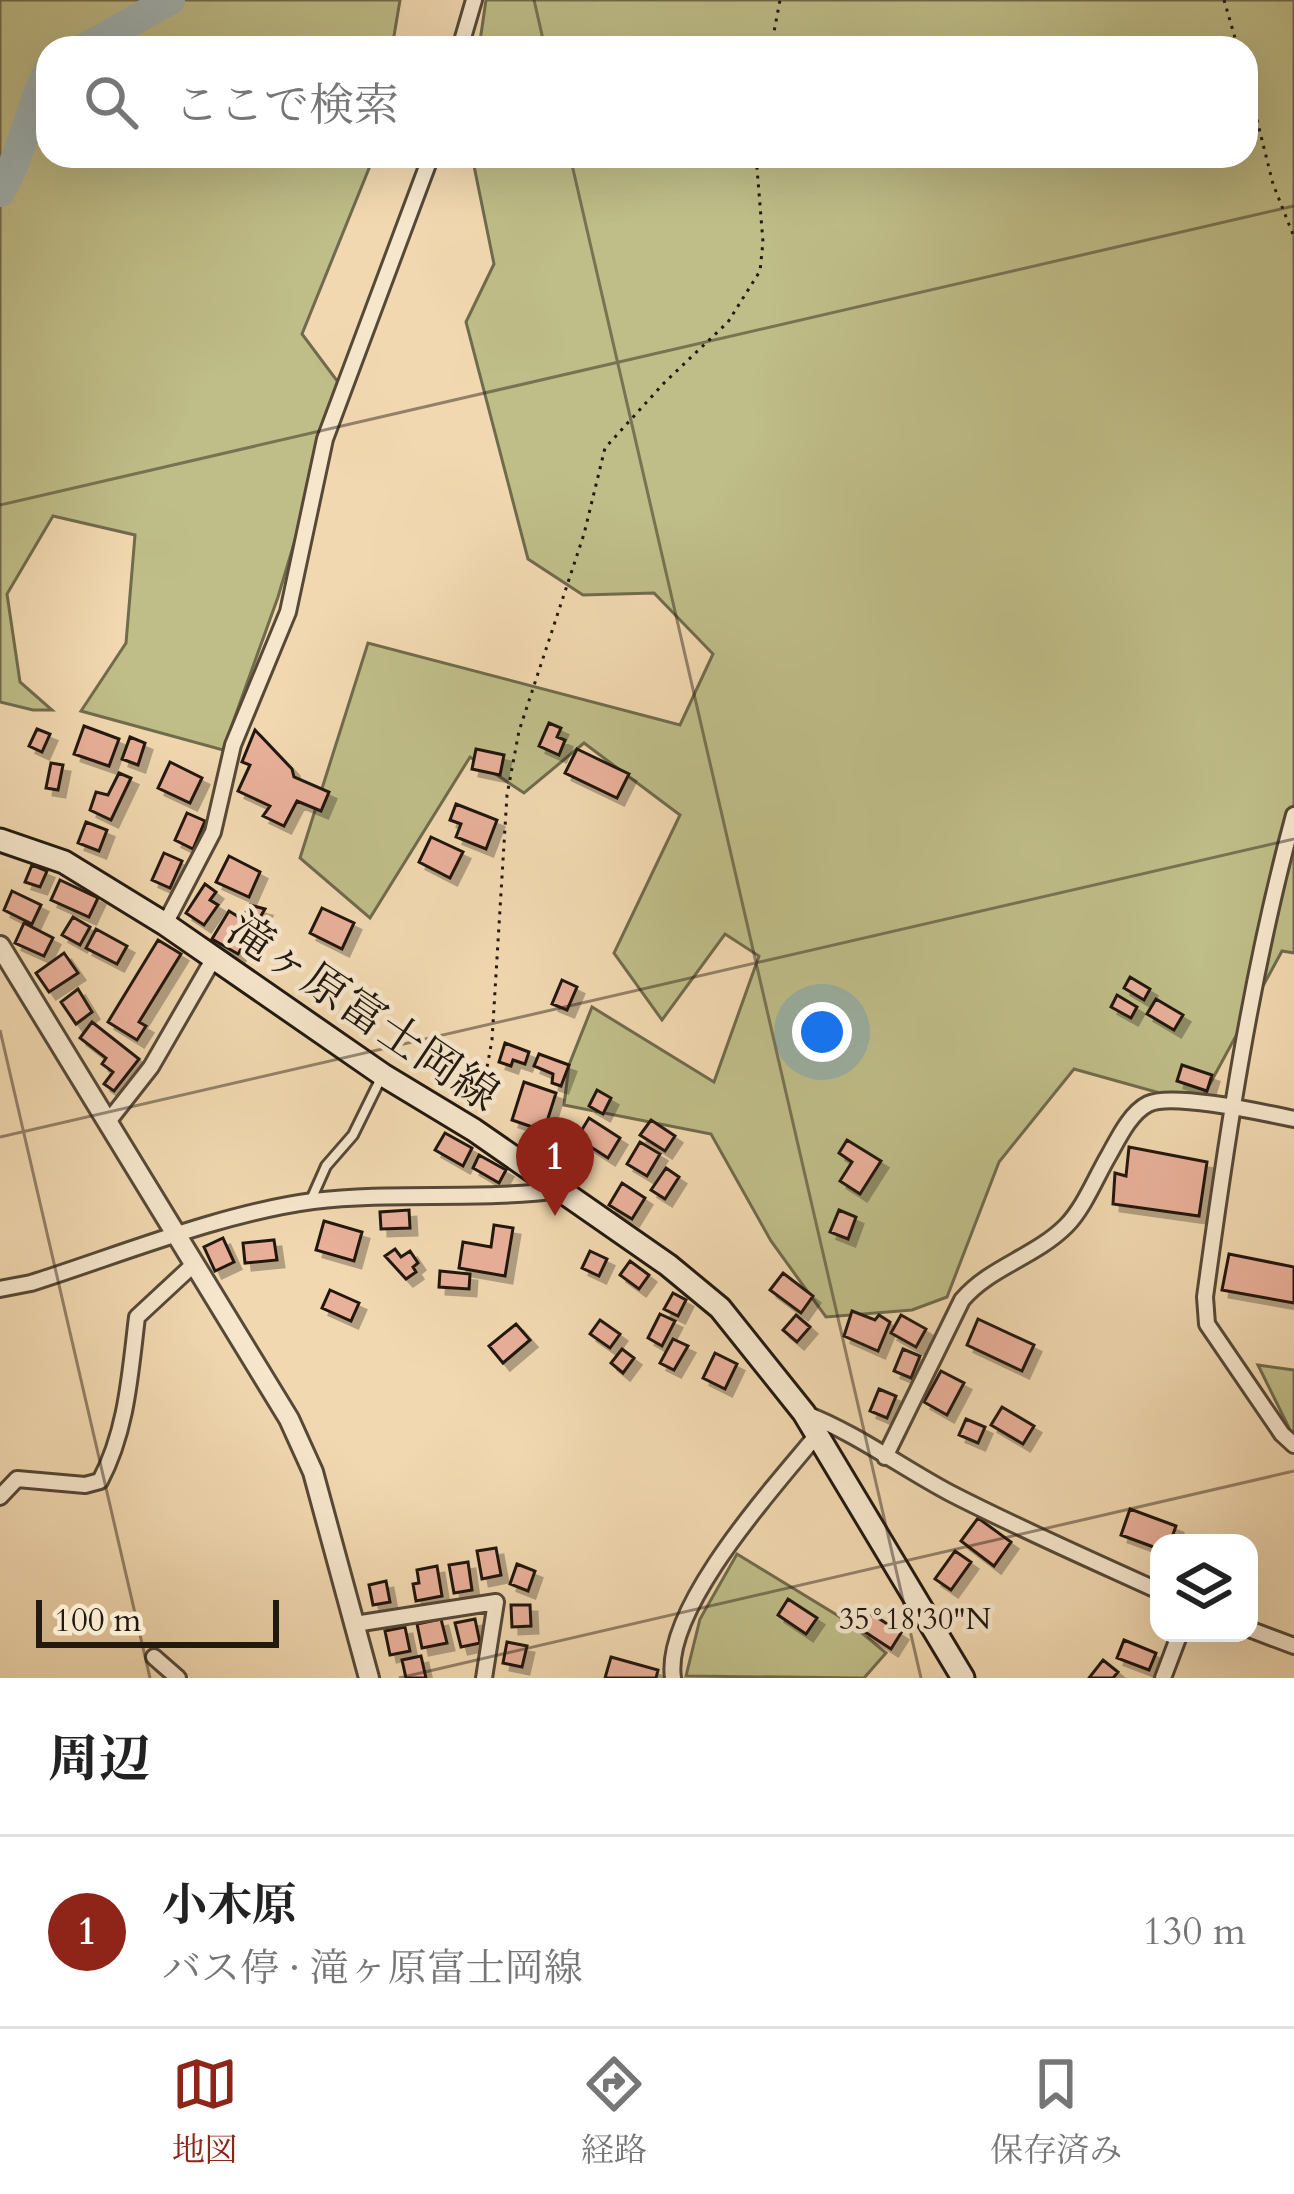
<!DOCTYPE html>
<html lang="ja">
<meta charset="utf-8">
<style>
body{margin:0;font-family:Cardo,"Noto Serif JP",serif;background:#f2f2f2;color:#222}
.controls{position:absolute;right:36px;bottom:36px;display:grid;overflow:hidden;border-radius:24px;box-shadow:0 12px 48px #0002}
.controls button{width:108px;height:108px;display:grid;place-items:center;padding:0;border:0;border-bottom:3px solid #e0e0e0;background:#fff;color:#222;font:60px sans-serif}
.scale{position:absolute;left:36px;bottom:30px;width:243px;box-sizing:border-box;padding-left:12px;border:6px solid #22190f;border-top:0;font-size:33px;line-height:42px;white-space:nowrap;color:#22190f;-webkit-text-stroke:9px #f6e6cc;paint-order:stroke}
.you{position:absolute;left:822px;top:1032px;width:42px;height:42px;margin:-30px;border:9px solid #fff;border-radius:50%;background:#1a73e8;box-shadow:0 0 0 18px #1a73e833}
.badge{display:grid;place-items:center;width:78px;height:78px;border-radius:50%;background:#8f2418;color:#fff;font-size:39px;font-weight:700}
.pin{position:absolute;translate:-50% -99px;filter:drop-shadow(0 3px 6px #0008)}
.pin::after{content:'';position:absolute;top:63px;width:42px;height:36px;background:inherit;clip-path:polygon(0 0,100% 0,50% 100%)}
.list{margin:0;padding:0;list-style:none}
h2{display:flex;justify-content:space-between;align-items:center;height:156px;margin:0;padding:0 48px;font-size:51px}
h2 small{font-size:39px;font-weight:400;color:#767676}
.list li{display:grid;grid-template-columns:78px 1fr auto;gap:36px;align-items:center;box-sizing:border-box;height:192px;padding:0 48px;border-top:3px solid #e0e0e0}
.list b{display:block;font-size:45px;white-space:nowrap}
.list p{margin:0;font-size:39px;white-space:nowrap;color:#767676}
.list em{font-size:39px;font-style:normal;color:#767676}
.icon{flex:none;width:66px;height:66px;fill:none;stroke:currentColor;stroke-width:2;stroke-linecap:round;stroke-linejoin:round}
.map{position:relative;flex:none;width:1294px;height:1678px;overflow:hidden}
.search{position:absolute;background:#fff;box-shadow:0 12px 48px #0002;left:36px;right:36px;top:36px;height:132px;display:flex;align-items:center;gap:30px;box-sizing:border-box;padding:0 42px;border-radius:36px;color:#767676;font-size:45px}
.sheet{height:348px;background:#fff}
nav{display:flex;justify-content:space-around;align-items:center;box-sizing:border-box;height:168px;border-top:3px solid #e0e0e0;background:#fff;font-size:33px;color:#767676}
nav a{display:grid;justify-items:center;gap:6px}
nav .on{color:#8f2418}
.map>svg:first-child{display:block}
.green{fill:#bfbd88;stroke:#706b4c;stroke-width:3}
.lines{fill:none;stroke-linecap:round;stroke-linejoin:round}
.river{stroke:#a1b6b7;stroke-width:30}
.building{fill:#e9b09a;stroke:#22190f;stroke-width:3;filter:url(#shadow)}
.service-casing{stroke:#564937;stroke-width:14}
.minor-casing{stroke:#564937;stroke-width:20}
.tertiary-casing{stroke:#564937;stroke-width:24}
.secondary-casing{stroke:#22190f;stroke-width:27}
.path{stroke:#22190f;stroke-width:3;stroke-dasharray:3 6;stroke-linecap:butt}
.service{stroke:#f6e6cc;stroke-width:8}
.minor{stroke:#f6e6cc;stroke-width:14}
.tertiary{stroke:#f6e6cc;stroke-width:18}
.secondary{stroke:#f6e6cc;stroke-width:21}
.ticks{fill:none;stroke:#22190f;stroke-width:3;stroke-opacity:0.45}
.labels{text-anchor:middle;stroke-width:9;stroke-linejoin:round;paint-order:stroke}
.street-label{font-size:45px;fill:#22190f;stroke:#f6e6cc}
.ticks-label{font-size:30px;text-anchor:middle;fill:#22190f;stroke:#f6e6cc;stroke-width:9;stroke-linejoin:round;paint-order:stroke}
</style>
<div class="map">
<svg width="1294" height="1678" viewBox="0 0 1294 1678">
<defs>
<filter id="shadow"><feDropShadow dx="7" dy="7" stdDeviation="0" flood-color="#0004"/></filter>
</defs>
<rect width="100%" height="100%" fill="#f1d8b0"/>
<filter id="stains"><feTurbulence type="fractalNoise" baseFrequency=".00167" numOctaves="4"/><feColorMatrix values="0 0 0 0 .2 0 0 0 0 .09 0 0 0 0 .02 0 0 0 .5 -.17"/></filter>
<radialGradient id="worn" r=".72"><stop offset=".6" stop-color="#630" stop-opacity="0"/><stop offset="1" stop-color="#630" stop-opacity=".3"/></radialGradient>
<!-- green -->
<path class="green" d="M0,0H400L392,48H48V156H374L302,334L341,386L278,597L223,750L81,711L126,643L135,535L53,516L7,594L20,682L52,710H33L0,702Z
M486,0H1294V953L1282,951L1199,1104L1074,1069L999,1162L947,1297L912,1310L826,1317L771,1241L711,1134L564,1105L569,1065L592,1007L714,1082L759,956L725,934L662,1020L614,953L680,815L584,743L524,793L470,757L370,918L300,858L368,643L680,725L713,654L654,593L583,595L528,559L466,322L494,264L472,156H1246V48H479Z
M1258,1365L1294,1370V1434H1292Z
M737,1554L850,1623L886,1653L864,1678L686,1676L700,1619Z"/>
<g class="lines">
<!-- river -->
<path class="river" d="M85,48L170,0
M0,192C22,154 29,110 48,71"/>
</g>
<!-- building -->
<path class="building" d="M549,723L561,728L557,737L565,740L559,755L539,746Z
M84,726L119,739L109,766L74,754Z
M37,729L50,734L42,752L29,746Z
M255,730L292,769L294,777L329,792L321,811L297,801L284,826L263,816L270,806L238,791L250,765L242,762Z
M130,737L145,743L138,765L122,759Z
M476,749L504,755L500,775L472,769Z
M577,749L629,774L617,798L565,773Z
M170,762L202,778L190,803L158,788Z
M51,763L63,765L58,790L46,788Z
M119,773L131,778L111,820L90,810L96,792L108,795Z
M456,804L497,820L486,849L456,837L461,824L450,820Z
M187,813L205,821L193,849L175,840Z
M86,822L107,830L99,851L78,843Z
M431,837L463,852L450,878L419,862Z
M164,853L182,861L170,888L152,880Z
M229,856L260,872L249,897L216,882Z
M32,865L47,871L40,887L25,882Z
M60,880L98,898L89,917L51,900Z
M205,884L216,892L210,900L218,905L204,925L186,913Z
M12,891L41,905L32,924L4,910Z
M250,905L265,909L238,954L212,939L229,911L242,919Z
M322,908L354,923L342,949L310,933Z
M73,917L90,927L80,945L62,935Z
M24,923L53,938L44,956L15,943Z
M96,929L127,946L117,964L86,948Z
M158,940L181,954L139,1022L146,1026L137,1040L108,1022Z
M64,953L78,973L49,992L36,973Z
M1130,977L1150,989L1144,1000L1124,988Z
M562,980L577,987L567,1010L552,1004Z
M78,989L92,1012L76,1024L61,1002Z
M1117,995L1137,1007L1131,1018L1111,1007Z
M1156,999L1183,1015L1174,1030L1147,1014Z
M92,1022L139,1059L114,1091L104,1084L113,1072L102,1064L106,1058L80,1038Z
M505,1043L529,1052L525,1064L513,1060L511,1066L499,1062Z
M539,1054L569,1065L561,1086L552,1083L553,1074L534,1066Z
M1182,1065L1212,1075L1207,1091L1177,1081Z
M524,1082L556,1093L544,1131L512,1120Z
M597,1090L611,1098L603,1114L589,1106Z
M589,1118L620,1138L608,1158L577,1138Z
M651,1120L675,1136L665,1151L640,1135Z
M445,1133L472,1148L463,1166L435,1150Z
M847,1140L881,1161L860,1194L840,1181L852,1162L839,1153Z
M640,1142L660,1154L647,1176L627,1164Z
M1129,1147L1207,1162L1199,1216L1113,1204L1115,1173L1126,1176Z
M479,1155L506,1170L499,1183L473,1168Z
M666,1168L679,1177L665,1199L651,1190Z
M622,1183L645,1198L632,1219L609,1205Z
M409,1210L410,1228L381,1229L380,1212Z
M839,1210L856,1217L848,1239L830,1232Z
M324,1221L362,1232L354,1261L316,1250Z
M494,1225L513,1228L505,1276L459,1268L463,1242L491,1247Z
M223,1238L234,1262L215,1271L204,1247Z
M274,1240L277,1260L245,1263L243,1243Z
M395,1249L401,1257L410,1251L418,1263L413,1267L416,1272L406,1279L385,1256Z
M590,1251L607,1259L599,1276L582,1268Z
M1229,1254L1294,1267V1303L1222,1290Z
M630,1261L649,1275L639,1289L620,1275Z
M440,1271L470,1274L469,1289L439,1287Z
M783,1273L813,1296L801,1313L770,1290Z
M330,1290L359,1303L351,1321L322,1308Z
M673,1293L686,1300L678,1316L664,1309Z
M852,1311L875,1320L879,1315L890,1322L878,1351L844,1336Z
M660,1314L675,1321L662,1346L648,1338Z
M796,1315L810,1327L797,1342L783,1330Z
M901,1315L926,1329L916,1347L891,1333Z
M978,1319L1034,1345L1022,1371L967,1345Z
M600,1320L620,1334L610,1348L590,1334Z
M516,1324L530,1340L503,1363L489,1346Z
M673,1339L688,1346L674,1370L660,1363Z
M622,1349L634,1358L623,1373L611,1363Z
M903,1349L920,1356L911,1378L894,1371Z
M715,1353L737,1364L725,1389L703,1378Z
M941,1371L964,1383L947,1415L924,1402Z
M879,1389L896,1396L887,1418L870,1411Z
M1002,1407L1034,1426L1023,1444L991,1425Z
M966,1419L985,1427L978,1443L959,1435Z
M1130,1509L1176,1526L1170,1543H1159V1549L1121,1535Z
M978,1518L1011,1542L994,1566L961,1541Z
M496,1548L501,1575L482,1579L477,1551Z
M955,1551L971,1562L951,1590L935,1579Z
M468,1562L472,1590L454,1593L449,1565Z
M517,1564L535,1571L528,1591L510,1584Z
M437,1566L442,1596L416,1601L413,1584L419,1583L417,1570Z
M386,1581L390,1602L373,1605L369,1585Z
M788,1599L817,1618L806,1634L778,1615Z
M511,1605H530L531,1626L512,1627Z
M872,1614L901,1633L891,1649L862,1630Z
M441,1619L447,1643L422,1648L417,1624Z
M475,1619L480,1643L461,1647L455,1623Z
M405,1627L410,1651L390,1655L385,1631Z
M1124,1640L1156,1653L1149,1670L1117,1658Z
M507,1642L527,1646L522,1667L503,1663Z
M421,1656L426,1678H406L402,1660Z
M611,1657L658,1670L656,1678H605Z
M1103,1660L1118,1672L1113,1678H1089Z"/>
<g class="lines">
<defs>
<path id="service" d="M310,1202L326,1166L353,1135L382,1076"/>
<path id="minor" d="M460,48L474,0
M1294,815C1251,973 1227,1135 1205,1297L1207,1324L1282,1434L1294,1445
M165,924L213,832L233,745L288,612L325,439L431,156
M107,1123L151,1067L214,958
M0,1289L31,1283C119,1255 222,1213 313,1201C395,1191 478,1201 560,1190
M804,1413C856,1433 901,1467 950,1493C1018,1528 1089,1559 1159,1591
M885,1457L962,1300C990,1267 1035,1257 1066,1226C1084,1208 1096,1177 1109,1155C1118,1139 1130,1113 1148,1104C1172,1092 1265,1113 1294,1119
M0,1497L17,1479L85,1485L100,1481C127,1430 130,1374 137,1317L193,1265
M355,1624L496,1602L484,1678
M1249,1629L1294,1646
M154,1657L178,1678
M673,1678C663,1609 773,1488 816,1436
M1163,1678L1180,1633"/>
<path id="tertiary" d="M0,946L289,1419L313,1472L369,1678"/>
<path id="secondary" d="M0,840L64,862L165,924L383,1075L474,1130L668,1265L720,1308L804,1413L963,1678"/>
</defs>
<!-- service casing -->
<use href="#service" class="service-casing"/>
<!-- minor casing -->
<use href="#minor" class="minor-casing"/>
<!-- tertiary casing -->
<use href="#tertiary" class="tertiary-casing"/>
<!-- secondary casing -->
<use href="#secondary" class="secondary-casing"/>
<!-- path -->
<path class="path" d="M1224,0L1238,48
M771,48L780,0
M1246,76L1273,184L1294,237
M479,1111L492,1040L507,795L519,731L584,534L605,448L664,383L728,322L760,271L763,242L756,156"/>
<!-- service -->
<use href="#service" class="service"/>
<!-- minor -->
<use href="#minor" class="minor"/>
<!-- tertiary -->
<use href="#tertiary" class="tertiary"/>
<!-- secondary -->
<use href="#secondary" class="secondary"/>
</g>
<!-- ticks -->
<path class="ticks" d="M534,0L545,48M570,156L921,1678M0,505L1294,206M0,1030L150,1678M0,1137L1294,839M399,1678L1294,1471"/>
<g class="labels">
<!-- street labels -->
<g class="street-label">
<text transform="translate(364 1011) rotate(34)" y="16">滝ヶ原富士岡線</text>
</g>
</g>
<g class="ticks-label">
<text x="915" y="1629">35°18'30"N</text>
</g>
<rect width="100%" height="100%" filter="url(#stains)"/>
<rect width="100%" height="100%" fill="url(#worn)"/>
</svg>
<div class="controls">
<button><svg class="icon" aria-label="layers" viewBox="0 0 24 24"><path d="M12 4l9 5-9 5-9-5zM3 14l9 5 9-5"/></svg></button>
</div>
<div class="scale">100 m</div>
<div class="you"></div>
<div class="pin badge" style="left:555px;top:1216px">1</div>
<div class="search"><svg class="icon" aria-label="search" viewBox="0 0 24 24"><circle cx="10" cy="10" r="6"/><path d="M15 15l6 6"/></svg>ここで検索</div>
</div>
<section class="sheet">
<h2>周辺<small></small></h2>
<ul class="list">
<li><span class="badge">1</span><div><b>小木原</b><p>バス停 · 滝ヶ原富士岡線</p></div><em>130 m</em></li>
</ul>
</section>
<nav>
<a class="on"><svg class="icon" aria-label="map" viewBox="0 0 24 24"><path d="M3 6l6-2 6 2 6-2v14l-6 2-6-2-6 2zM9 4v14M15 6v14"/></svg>地図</a>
<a><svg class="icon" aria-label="directions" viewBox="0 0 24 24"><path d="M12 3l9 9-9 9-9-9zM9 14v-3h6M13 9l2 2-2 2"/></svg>経路</a>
<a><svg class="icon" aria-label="saved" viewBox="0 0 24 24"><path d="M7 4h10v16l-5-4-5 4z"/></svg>保存済み</a>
</nav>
